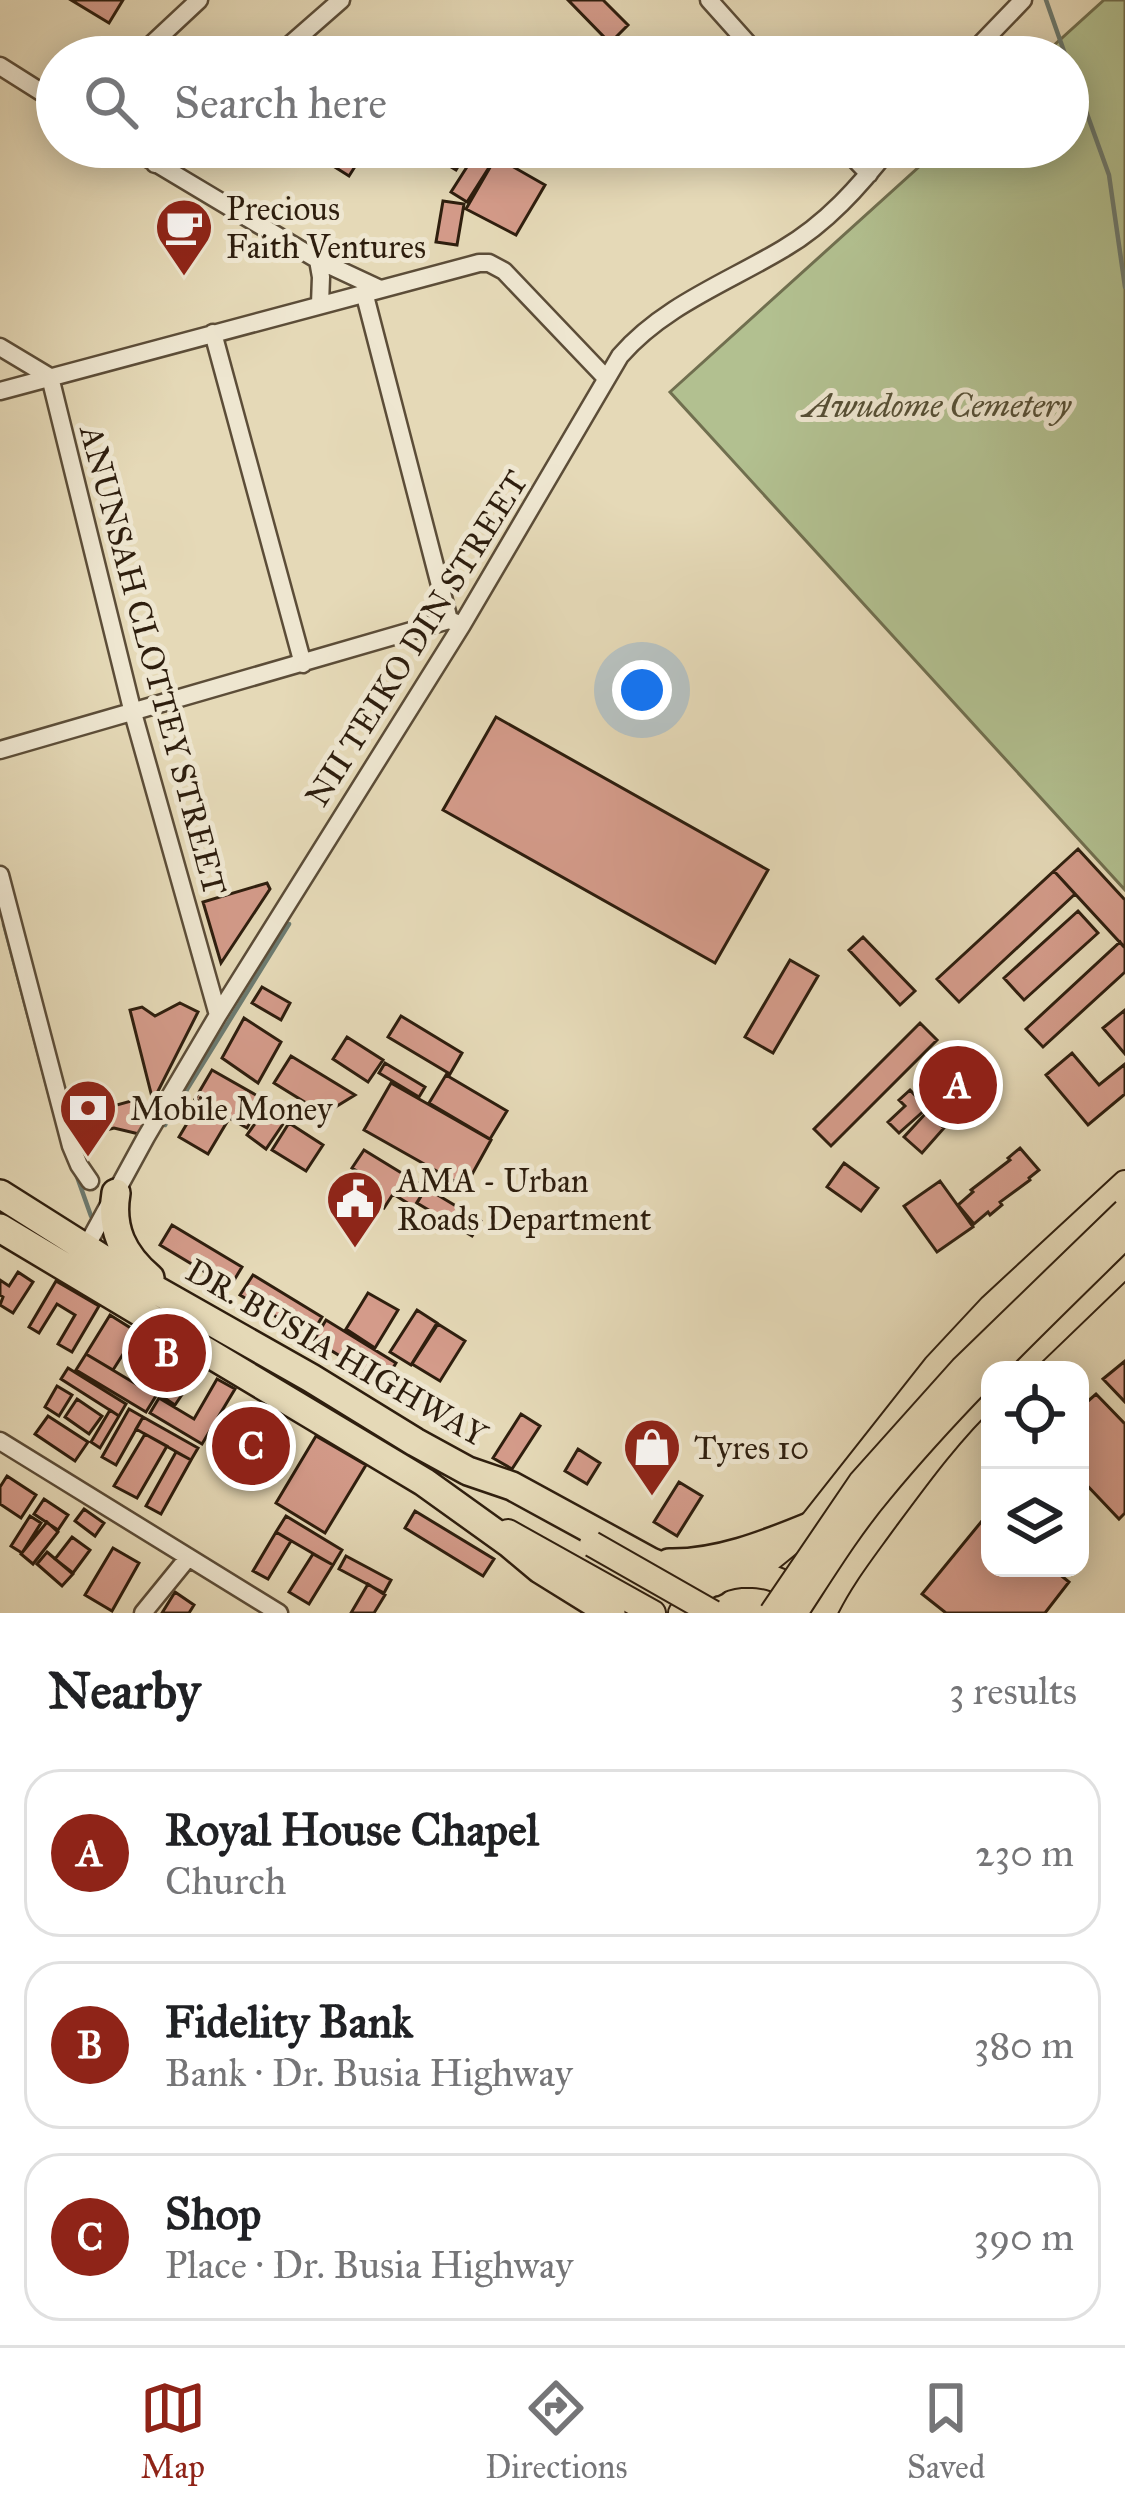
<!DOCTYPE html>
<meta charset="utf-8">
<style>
body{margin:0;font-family:"IM FELL Great Primer",serif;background:#f6f6f6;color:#202124}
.controls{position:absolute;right:36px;bottom:36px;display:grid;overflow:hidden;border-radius:24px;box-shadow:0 6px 30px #0003}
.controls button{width:108px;height:108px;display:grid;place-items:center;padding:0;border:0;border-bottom:3px solid #e0e0e0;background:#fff;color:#202124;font:60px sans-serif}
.you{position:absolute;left:642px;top:690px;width:42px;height:42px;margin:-30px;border:9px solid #fff;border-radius:50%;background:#1a73e8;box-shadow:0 0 0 18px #1a73e833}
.badge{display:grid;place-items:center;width:78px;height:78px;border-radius:50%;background:#8f2418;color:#fff;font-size:39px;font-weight:700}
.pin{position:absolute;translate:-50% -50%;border:6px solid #fff;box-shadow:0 3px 12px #0006}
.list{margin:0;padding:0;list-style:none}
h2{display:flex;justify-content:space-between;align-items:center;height:156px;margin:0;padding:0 48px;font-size:51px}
h2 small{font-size:39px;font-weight:400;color:#757577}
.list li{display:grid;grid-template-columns:78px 1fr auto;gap:36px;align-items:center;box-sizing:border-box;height:168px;margin:0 24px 24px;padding:0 24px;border:3px solid #e0e0e0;border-radius:36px}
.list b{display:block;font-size:45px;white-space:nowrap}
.list p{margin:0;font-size:39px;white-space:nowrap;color:#757577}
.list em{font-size:39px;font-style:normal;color:#757577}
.icon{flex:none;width:66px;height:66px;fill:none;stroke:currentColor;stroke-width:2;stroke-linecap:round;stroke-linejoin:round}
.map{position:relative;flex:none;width:1125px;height:1613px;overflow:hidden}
.search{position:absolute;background:#fff;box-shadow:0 6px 30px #0003;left:36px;right:36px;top:36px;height:132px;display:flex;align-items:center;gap:30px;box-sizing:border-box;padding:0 42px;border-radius:66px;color:#757577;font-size:45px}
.sheet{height:732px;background:#fff}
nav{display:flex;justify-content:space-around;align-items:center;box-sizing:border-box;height:168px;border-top:3px solid #e0e0e0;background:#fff;font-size:33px;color:#757577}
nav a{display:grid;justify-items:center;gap:6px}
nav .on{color:#8f2418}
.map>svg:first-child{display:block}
.green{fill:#b2c090;stroke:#706f4f;stroke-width:3}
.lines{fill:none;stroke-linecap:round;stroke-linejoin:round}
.stream{stroke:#6c7b71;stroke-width:4.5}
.building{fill:#d49b8a;stroke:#2e1e0e;stroke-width:3}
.minor-casing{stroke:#5c4d38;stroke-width:21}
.primary-casing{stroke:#2e1e0e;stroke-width:28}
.trunk-casing{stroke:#2e1e0e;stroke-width:32}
.minor{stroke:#eee6d0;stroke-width:16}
.primary{stroke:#e5d9b7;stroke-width:24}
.trunk{stroke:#e5d9b7;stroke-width:27}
.primary-bridge-casing{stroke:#2e1e0e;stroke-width:28;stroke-linecap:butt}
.primary-bridge{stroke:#e5d9b7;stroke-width:24}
.labels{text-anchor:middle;stroke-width:10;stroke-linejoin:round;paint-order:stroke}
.poi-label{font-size:33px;fill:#2e1e0e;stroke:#eee6d0;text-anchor:start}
.park-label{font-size:33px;font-style:italic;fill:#564f35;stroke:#eee6d0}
.street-label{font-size:33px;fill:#2e1e0e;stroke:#eee6d0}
</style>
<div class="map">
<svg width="1125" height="1613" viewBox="0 0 1125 1613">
<rect width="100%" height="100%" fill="#e5d9b7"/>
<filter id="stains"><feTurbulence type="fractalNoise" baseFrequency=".00167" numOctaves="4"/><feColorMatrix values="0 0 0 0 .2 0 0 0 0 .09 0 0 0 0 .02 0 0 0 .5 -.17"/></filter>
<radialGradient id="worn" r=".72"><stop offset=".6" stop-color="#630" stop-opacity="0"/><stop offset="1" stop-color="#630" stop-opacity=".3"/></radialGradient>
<!-- green -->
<path class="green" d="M1104,0H1125V890L670,392L941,147H1068V57H1041Z"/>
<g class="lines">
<!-- stream -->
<path class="stream" d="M1046,0L1066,57
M1068,61L1109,175L1125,287
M4,924L52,1104
M165,1125L289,924
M75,1171L91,1216"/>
</g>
<!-- building -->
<path class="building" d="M71,0H123L109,23Z
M568,0H603L628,25L610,43Z
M641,38L658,57H624L622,55Z
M303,147H352L363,154L349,176Z
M418,147H470L456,170Z
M479,148L495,158L467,202L451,192Z
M496,157L545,185L516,235L466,209Z
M443,201L464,204L457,245L436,242Z
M496,717L768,870L715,963L443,810Z
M1078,849L1125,900V948L1054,871Z
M1054,871L1075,894L959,1002L937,979Z
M267,883L270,889L221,963L203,902Z
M1078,911L1098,933L1024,1000L1004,978Z
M863,937L915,991L900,1005L849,950Z
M1120,942L1125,948V972L1043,1047L1026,1029Z
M790,960L818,976L773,1053L745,1037Z
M262,987L290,1003L281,1020L252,1003Z
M180,1003L198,1012L153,1101L130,1010L142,1007L155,1016Z
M1125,1010V1054L1103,1028Z
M401,1016L462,1053L450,1074L388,1037Z
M244,1018L281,1042L258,1083L222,1058Z
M920,1023L937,1040L831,1146L814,1129Z
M347,1037L383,1060L368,1082L333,1059Z
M1072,1053L1099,1085L1125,1064V1094L1088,1125L1046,1075Z
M291,1056L355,1095L324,1114L274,1083Z
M385,1063L425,1087L419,1097L379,1073Z
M212,1070L263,1099L247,1128L195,1099Z
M446,1075L507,1111L490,1139L429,1103Z
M391,1083L491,1140L465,1187L364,1130Z
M910,1090L927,1108L899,1133L888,1122L905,1106L899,1100Z
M131,1101L154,1112L139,1134L114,1128L84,1136L77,1116Z
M198,1105L227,1122L208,1154L179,1137Z
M266,1108L285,1121L266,1149L247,1135Z
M926,1113L944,1128L922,1153L904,1137Z
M289,1123L323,1145L306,1171L272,1150Z
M1020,1148L1039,1170L1029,1178L1030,1180L1000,1202L1002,1205L990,1215L988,1212L974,1224L958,1205L973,1192L971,1190L1010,1160L1008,1158Z
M364,1150L426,1188L414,1207L393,1194L384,1208L370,1200L379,1185L352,1168Z
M844,1163L878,1188L861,1211L827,1187Z
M940,1181L973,1227L937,1252L904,1206Z
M426,1188L481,1221L472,1236L417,1203Z
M172,1225L242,1267L230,1287L160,1245Z
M18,1272L33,1282L13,1313L0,1305L3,1297L0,1295V1280L9,1286Z
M253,1275L322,1317L310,1337L240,1295Z
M56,1281L99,1306L72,1352L58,1344L75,1315L57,1304L39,1333L29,1327Z
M368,1293L398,1310L375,1348L346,1329Z
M417,1310L437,1323L411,1365L390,1352Z
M110,1315L137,1332L113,1370L86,1354Z
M326,1320L396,1363L384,1383L314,1340Z
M438,1324L465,1341L440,1381L412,1364Z
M160,1345L180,1357L146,1412L76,1370L86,1354L136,1384Z
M183,1361L198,1371L175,1405L160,1395Z
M1125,1361V1402L1103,1379Z
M68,1368L126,1404L119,1416L61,1379Z
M217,1379L235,1389L202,1444L150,1413L159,1398L194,1419Z
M57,1386L72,1395L59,1416L45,1407Z
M1096,1394L1125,1424V1513L1119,1519L1080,1478V1408Z
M77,1399L102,1416L89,1434L65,1417Z
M129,1409L143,1417L116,1465L102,1457Z
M110,1410L119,1416L100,1448L91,1442Z
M521,1414L540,1426L512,1469L493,1458Z
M48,1416L88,1442L75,1461L35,1434Z
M143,1417L198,1448L191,1460L136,1429Z
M239,1424L277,1447L263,1468L226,1445Z
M145,1434L167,1446L137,1498L114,1486Z
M316,1436L366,1465L325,1533L276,1503Z
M578,1449L600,1463L587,1484L565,1471Z
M176,1452L191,1460L161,1514L146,1506Z
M7,1476L36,1495L21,1518L0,1504V1487Z
M679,1482L702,1496L677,1536L654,1522Z
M44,1499L68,1515L58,1530L34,1514Z
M84,1509L104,1523L95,1536L75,1521Z
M415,1511L494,1559L483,1576L405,1528Z
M30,1516L41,1523L22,1553L11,1546Z
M286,1516L342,1550L333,1565L276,1532Z
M986,1516L990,1519V1568H1052L1069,1582L1045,1613H946L922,1594Z
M47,1522L58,1532L33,1564L21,1554Z
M276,1532L291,1541L268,1579L253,1571Z
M72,1537L90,1550L73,1573L55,1559Z
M113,1548L139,1563L112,1611L85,1595Z
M47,1552L73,1574L62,1586L37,1564Z
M313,1554L333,1565L309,1604L289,1592Z
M346,1556L391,1580L384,1593L339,1569Z
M368,1584L385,1595L374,1613H351Z
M175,1592L194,1605L189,1613H162Z"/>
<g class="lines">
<defs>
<path id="minor" d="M709,0L760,57
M138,57L199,0
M276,57L341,0
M968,57L1023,0
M0,66L57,102
M129,147L318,260L378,288
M843,147L869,174
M155,164L174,147
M318,260L321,277L320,304
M364,292L449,620
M213,333L303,664
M0,347L50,377L133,713L218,1015
M0,391L479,263H489L504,271L606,378
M0,750L449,620L462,625
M0,875L71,1146L79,1165L90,1181
M86,1247L146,1137L218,1015L462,625L620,356C663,306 728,282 783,249C826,224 860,186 890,147
M0,1441L279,1613
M143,1613L187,1559"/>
<path id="primary" d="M1015,1370L1125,1264
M508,1532L653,1613
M750,1575L809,1527L936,1366L991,1307L1125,1183
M681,1613C710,1567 768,1563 807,1598
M824,1613C839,1581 860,1554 881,1525C915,1479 948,1433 990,1393"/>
<path id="trunk" d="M116,1193C110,1229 123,1255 150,1278
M0,1194L117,1268L311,1378L415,1442L468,1471L512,1486L651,1562L685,1576L714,1582
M0,1228L424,1482L509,1543L540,1569L611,1613
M669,1563C717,1564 765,1545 809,1527"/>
</defs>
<!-- minor casing -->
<use href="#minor" class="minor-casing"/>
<!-- primary casing -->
<use href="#primary" class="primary-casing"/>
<!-- trunk casing -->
<use href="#trunk" class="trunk-casing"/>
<!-- minor -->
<use href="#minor" class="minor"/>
<!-- primary -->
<use href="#primary" class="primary"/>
<!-- trunk -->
<use href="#trunk" class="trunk"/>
<defs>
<path id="primary-bridge" d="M592,1544L713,1613
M772,1613L861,1482L963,1368L1125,1211
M795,1613C822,1572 848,1529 880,1491C955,1400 1041,1319 1125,1236"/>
</defs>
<!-- primary-bridge casing -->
<use href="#primary-bridge" class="primary-bridge-casing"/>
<!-- primary-bridge -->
<use href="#primary-bridge" class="primary-bridge"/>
</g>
<!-- icons -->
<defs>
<symbol id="cafe-pin" viewBox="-11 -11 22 30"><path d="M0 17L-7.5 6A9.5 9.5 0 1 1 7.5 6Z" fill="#8f2418" stroke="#eee6d0"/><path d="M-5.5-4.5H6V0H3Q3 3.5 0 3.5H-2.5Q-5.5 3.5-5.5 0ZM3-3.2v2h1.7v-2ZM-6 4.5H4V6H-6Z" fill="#fff"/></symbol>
<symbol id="bank-pin" viewBox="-11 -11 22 30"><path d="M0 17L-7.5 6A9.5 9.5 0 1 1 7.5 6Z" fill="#8f2418" stroke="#eee6d0"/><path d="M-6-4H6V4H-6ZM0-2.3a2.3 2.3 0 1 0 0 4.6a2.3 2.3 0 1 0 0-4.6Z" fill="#fff"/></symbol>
<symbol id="civic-pin" viewBox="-11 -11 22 30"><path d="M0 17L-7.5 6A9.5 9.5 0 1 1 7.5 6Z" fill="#8f2418" stroke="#eee6d0"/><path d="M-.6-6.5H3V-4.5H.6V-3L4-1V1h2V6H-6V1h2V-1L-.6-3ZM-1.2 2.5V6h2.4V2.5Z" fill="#fff"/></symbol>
<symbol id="shop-pin" viewBox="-11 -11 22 30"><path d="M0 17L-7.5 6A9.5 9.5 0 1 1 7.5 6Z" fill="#8f2418" stroke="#eee6d0"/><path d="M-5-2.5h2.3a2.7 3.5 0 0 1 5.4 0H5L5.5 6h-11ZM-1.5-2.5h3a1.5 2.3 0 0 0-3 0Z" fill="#fff"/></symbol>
</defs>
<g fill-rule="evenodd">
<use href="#cafe-pin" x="151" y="194" width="66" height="90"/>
<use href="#bank-pin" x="55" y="1075" width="66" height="90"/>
<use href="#civic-pin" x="322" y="1166" width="66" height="90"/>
<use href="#shop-pin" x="619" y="1414" width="66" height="90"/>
</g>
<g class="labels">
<!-- poi labels -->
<g class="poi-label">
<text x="226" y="220">Precious<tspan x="226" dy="38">Faith Ventures</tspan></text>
<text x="130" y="1120">Mobile Money</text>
<text x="397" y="1192">AMA - Urban<tspan x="397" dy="38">Roads Department</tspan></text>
<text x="694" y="1459">Tyres 10</text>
</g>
<!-- park labels -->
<g class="park-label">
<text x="937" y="417">Awudome Cemetery</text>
</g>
<!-- street labels -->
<g class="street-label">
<text transform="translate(416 638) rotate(-58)" y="12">NII TEIKO DIN STREET</text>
<text transform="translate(154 660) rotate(75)" y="12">ANUNSAH CLOTTEY STREET</text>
<text transform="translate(337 1352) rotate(30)" y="12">DR. BUSIA HIGHWAY</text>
</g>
</g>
<rect width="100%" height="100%" filter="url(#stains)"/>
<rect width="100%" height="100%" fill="url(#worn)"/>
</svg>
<div class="controls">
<button><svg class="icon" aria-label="locate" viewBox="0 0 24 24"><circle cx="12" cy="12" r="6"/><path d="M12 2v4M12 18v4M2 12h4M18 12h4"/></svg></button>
<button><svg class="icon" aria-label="layers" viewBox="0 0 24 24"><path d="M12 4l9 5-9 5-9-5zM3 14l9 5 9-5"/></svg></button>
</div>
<div class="you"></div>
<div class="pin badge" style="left:958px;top:1085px">A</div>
<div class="pin badge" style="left:167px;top:1353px">B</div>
<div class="pin badge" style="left:251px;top:1446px">C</div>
<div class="search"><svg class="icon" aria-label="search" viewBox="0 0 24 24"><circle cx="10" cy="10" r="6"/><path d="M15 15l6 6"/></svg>Search here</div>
</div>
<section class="sheet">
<h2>Nearby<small>3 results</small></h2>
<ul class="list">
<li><span class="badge">A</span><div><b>Royal House Chapel</b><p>Church</p></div><em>230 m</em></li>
<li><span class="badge">B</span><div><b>Fidelity Bank</b><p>Bank · Dr. Busia Highway</p></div><em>380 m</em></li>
<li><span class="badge">C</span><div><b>Shop</b><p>Place · Dr. Busia Highway</p></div><em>390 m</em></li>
</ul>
</section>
<nav>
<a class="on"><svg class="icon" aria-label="map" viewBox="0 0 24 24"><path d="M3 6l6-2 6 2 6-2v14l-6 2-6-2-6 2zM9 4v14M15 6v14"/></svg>Map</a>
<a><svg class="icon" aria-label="directions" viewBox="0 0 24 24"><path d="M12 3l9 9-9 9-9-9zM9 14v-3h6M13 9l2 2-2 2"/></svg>Directions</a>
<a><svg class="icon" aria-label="saved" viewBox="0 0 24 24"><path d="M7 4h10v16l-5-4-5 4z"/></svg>Saved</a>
</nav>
